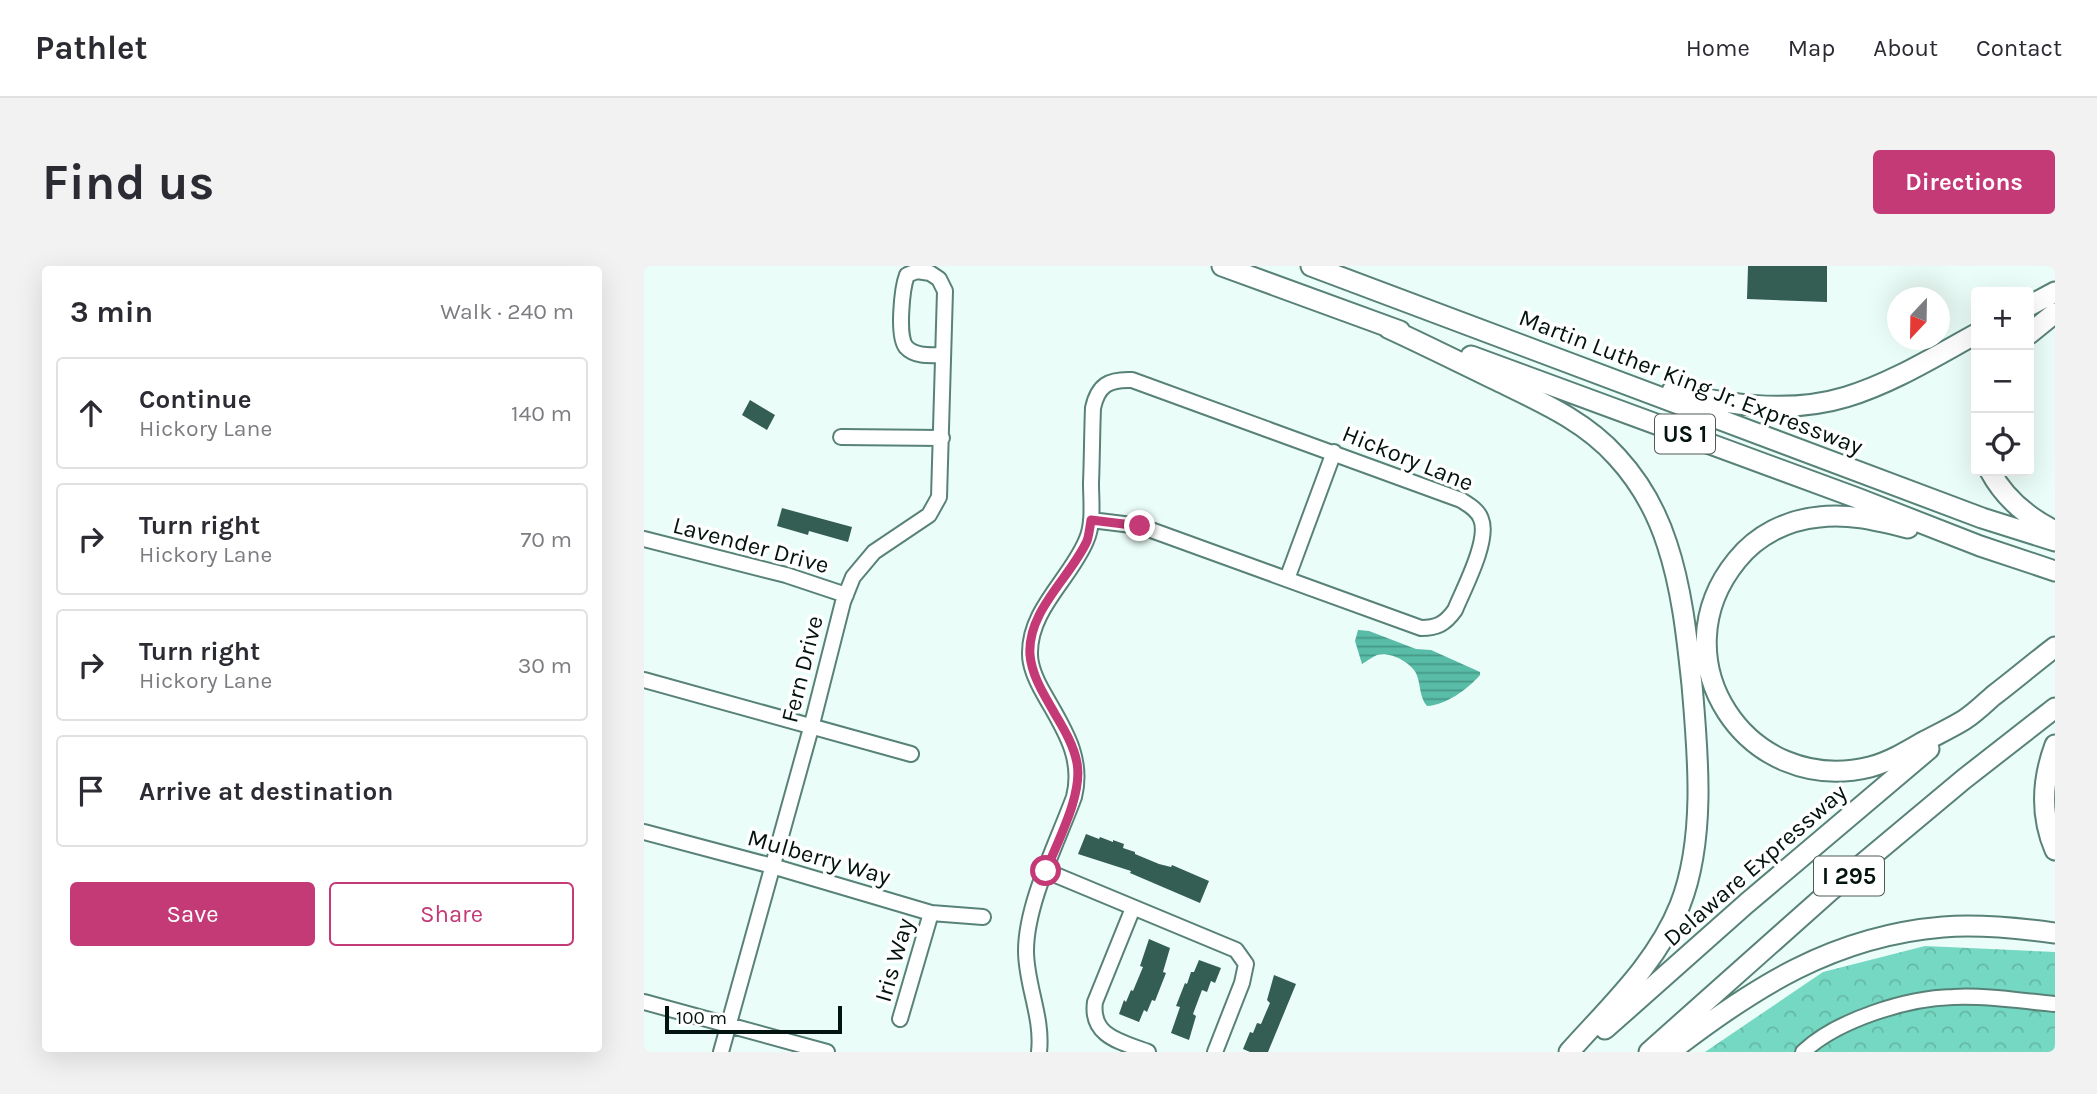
<!DOCTYPE html>
<meta charset="utf-8">
<style>
body{margin:0;font-family:Karla,sans-serif;background:#f2f2f3;color:#2b2b33}
.controls{position:absolute;right:21px;top:21px;display:grid;overflow:hidden;border-radius:7px;box-shadow:0 7px 28px #0002}
.controls button{width:63px;height:63px;display:grid;place-items:center;padding:0;border:0;border-bottom:2px solid #e1e1e2;background:#fff;color:#2b2b33;font:35px sans-serif}
.compass{position:absolute;left:1243px;top:21px;width:63px;height:63px;border-radius:50%;background:#fff;box-shadow:0 7px 28px #0002;rotate:202deg}
.scale{position:absolute;left:21px;bottom:18px;width:177px;box-sizing:border-box;padding-left:7px;border:4px solid #03130f;border-top:0;font-size:19px;line-height:24px;white-space:nowrap;color:#03130f;-webkit-text-stroke:5px #fff;paint-order:stroke}
.stop{position:absolute;width:21px;height:21px;margin:-16px;border:5px solid #c33a77;border-radius:50%;background:#fff}
.stop.end{background:#c33a77;border-color:#fff;box-shadow:0 2px 7px #0008}
.list{margin:0;padding:0;list-style:none}
h2{display:flex;justify-content:space-between;align-items:center;height:91px;margin:0;padding:0 28px;font-size:30px}
h2 small{font-size:23px;font-weight:400;color:#7c7c81}
.list li{display:grid;grid-template-columns:46px 1fr auto;gap:21px;align-items:center;box-sizing:border-box;height:112px;margin:0 14px 14px;padding:0 14px;border:2px solid #e1e1e2;border-radius:7px}
.list b{display:block;font-size:26px;white-space:nowrap}
.list p{margin:0;font-size:23px;white-space:nowrap;color:#7c7c81}
.list em{font-size:23px;font-style:normal;color:#7c7c81}
.actions{display:flex;gap:14px;padding:21px 28px}
.actions a{flex:1;padding:16px 0;border:2px solid #c33a77;border-radius:7px;text-align:center;font-size:24px;color:#c33a77}
.actions .main{background:#c33a77;color:#fff}
.icon{flex:none;width:38px;height:38px;fill:none;stroke:currentColor;stroke-width:2;stroke-linecap:round;stroke-linejoin:round}
.map{position:relative;flex:none;width:1411px;height:786px;overflow:hidden;border-radius:7px}
header{display:flex;align-items:center;gap:42px;box-sizing:border-box;height:98px;padding:0 35px;background:#fff;border-bottom:2px solid #e1e1e2}
header strong{font-size:33px}
nav{display:flex;gap:38px;margin-inline-start:auto;font-size:24px}
.intro{display:flex;align-items:center;justify-content:space-between;box-sizing:border-box;height:168px;padding:0 42px}
h1{margin:0;font-size:49px}
.button{padding:18px 32px;border-radius:7px;background:#c33a77;color:#fff;font-size:24px;font-weight:700}
main{display:flex;gap:42px;padding:0 42px}
aside{flex:1;background:#fff;border-radius:7px;box-shadow:0 7px 28px #0002}
.map>svg:first-child{display:block}
.forest{fill:url(#forest-crowns)}
.water{fill:url(#water-rules)}
.building{fill:#345d54}
.lines{fill:none;stroke-linecap:round;stroke-linejoin:round}
.minor-casing{stroke:#588278;stroke-width:18}
.highway-casing{stroke:#588278;stroke-width:23}
.minor{stroke:#fff;stroke-width:14}
.highway{stroke:#fff;stroke-width:19}
.route{stroke:#c33a77;stroke-width:9}
.labels{text-anchor:middle;stroke-width:7;stroke-linejoin:round;paint-order:stroke}
.shield{fill:#fff;stroke:#4f5a57;stroke-width:2}
.shield-label{font-size:23px;font-weight:bold;fill:#03130f}
.street-label{font-size:24px;fill:#03130f;stroke:#fff}
</style>
<header>
<strong>Pathlet</strong>
<nav><a>Home</a><a>Map</a><a>About</a><a>Contact</a></nav>
</header>
<div class="intro"><h1>Find us</h1><a class="button">Directions</a></div>
<main>
<aside>
<h2>3 min<small>Walk · 240 m</small></h2>
<ul class="list">
<li><svg class="icon" aria-label="ahead" viewBox="0 0 24 24"><path d="M12 20V5M6 11l6-6 6 6"/></svg><div><b>Continue</b><p>Hickory Lane</p></div><em>140 m</em></li>
<li><svg class="icon" aria-label="right" viewBox="0 0 24 24"><path d="M7 20v-9h11M14 6l5 5-5 5"/></svg><div><b>Turn right</b><p>Hickory Lane</p></div><em>70 m</em></li>
<li><svg class="icon" aria-label="right" viewBox="0 0 24 24"><path d="M7 20v-9h11M14 6l5 5-5 5"/></svg><div><b>Turn right</b><p>Hickory Lane</p></div><em>30 m</em></li>
<li><svg class="icon" aria-label="arrive" viewBox="0 0 24 24"><path d="M6 21V4h12l-3 4 3 4H6"/></svg><div><b>Arrive at destination</b></div></li>
</ul>
<div class="actions"><a class="main">Save</a><a>Share</a></div>
</aside>
<div class="map">
<svg width="1411" height="786" viewBox="0 0 1411 786">
<defs>
<pattern id="forest-crowns" width="20" height="18" patternUnits="userSpaceOnUse" patternTransform="scale(1.75)"><rect width="20" height="18" fill="#75d8c2"/><path d="M2 6a3 3 0 1 1 6 0M12 15a3 3 0 1 1 6 0" fill="none" stroke="#64b8a6"/></pattern>
<pattern id="water-rules" width="6" height="5" patternUnits="userSpaceOnUse" patternTransform="scale(1.75)"><rect width="6" height="5" fill="#58bca7"/><path d="M0 2.5h6" fill="none" stroke="#479886"/></pattern>
</defs>
<rect width="100%" height="100%" fill="#ebfdf8"/>
<!-- forest -->
<path class="forest" d="M1281,680L1411,686V786H1061L1179,706Z"/>
<!-- water -->
<path class="water" d="M714,364L725,365L772,383L787,384L836,406V409C824,423 802,439 783,440C775,431 777,418 772,407C766,396 746,385 733,389C728,391 722,396 718,398L711,375Z"/>
<!-- building -->
<path class="building" d="M1104,0H1183V36L1103,33Z
M106,134L131,149L123,164L98,149Z
M138,242L208,261L204,276L165,265L164,269L133,260Z
M442,568L455,573L456,571L469,576V574L480,578L479,582L491,586V588L515,598L527,601L528,599L565,615L556,637L486,607L487,605L434,588Z
M505,673L526,682L519,706L522,707L511,735L508,734L503,746L500,744L495,756L475,748L480,734L482,736L487,724L489,725L499,701L496,700Z
M555,694L577,702L571,717L567,715L563,726L558,724L549,748L552,750L545,774L527,767L536,741L532,740L541,717L543,718L547,706H550Z
M630,709L652,718L624,786H606L599,783L606,766L609,767L613,757L617,758L626,737L623,734Z"/>
<g class="lines">
<defs>
<path id="minor" d="M197,171L298,172
M0,273L142,309L202,329
M643,313L690,186
M0,414L267,488
M0,566L128,600L287,647L339,651
M402,605L592,684L602,698L598,717L571,786
M489,642L451,736C446,771 478,776 504,786
M0,736L183,786
M256,753L287,647
M77,786L167,462L199,336L209,311L230,286L285,249L295,231L301,25L295,13L286,7L273,5L263,9C258,22 253,70 262,81C271,91 287,89 299,89
M395,786C399,751 382,719 382,685C382,638 413,577 430,531C440,491 419,462 400,428C393,416 386,402 386,388C385,344 426,313 442,275C450,258 447,235 447,217C448,192 448,167 449,142C454,119 465,113 488,114L817,234C825,239 834,244 837,253C846,274 819,324 811,344C801,358 793,362 777,362L496,260L447,254
M1159,786C1193,754 1263,732 1309,731C1343,729 1377,735 1411,738"/>
<path id="highway" d="M578,0L756,65
M667,0L1338,252L1411,275
M1385,40L1411,26
M744,62C781,79 817,97 854,115C897,136 941,155 973,191C996,216 1013,247 1023,278C1038,323 1043,372 1048,419C1054,488 1062,573 1036,639C1013,697 966,740 925,786
M1385,68L1411,47
M827,90L1213,232L1336,280L1411,305
M1028,125C1085,140 1146,148 1202,131C1248,117 1290,91 1332,68
M1346,205C1361,233 1383,251 1411,265
M1264,262C1235,255 1205,247 1175,251C1143,254 1113,269 1093,294C1012,393 1103,531 1226,501C1245,496 1262,486 1279,476C1292,469 1307,462 1320,454C1331,447 1340,438 1349,430C1370,414 1390,397 1411,381
M1411,479C1398,514 1396,549 1411,584
M961,763L1103,637L1285,483
M1005,786L1186,625L1320,513L1411,442
M1026,786C1110,721 1190,670 1299,661C1336,658 1374,662 1411,667"/>
</defs>
<!-- minor casing -->
<use href="#minor" class="minor-casing"/>
<!-- highway casing -->
<use href="#highway" class="highway-casing"/>
<!-- minor -->
<use href="#minor" class="minor"/>
<!-- highway -->
<use href="#highway" class="highway"/>
</g>
<g class="lines">
<!-- route -->
<path class="route" d="M402,605C413,576 439,529 433,497C430,480 420,463 411,448C401,430 388,411 386,389C383,345 426,312 443,275C445,269 446,261 447,254L496,260"/>
</g>
<g class="labels">
<!-- shield labels -->
<g class="shield">
<rect x="1011" y="148.5" width="60" height="39" rx="5"/>
<rect x="1170" y="590.5" width="70" height="39" rx="5"/>
</g>
<g class="shield-label">
<text x="1041" y="176">US 1</text>
<text x="1205" y="618">I 295</text>
</g>
<!-- street labels -->
<g class="street-label">
<text transform="translate(1047 116) rotate(21)" y="8">Martin Luther King Jr. Expressway</text>
<text transform="translate(764 192) rotate(22)" y="8">Hickory Lane</text>
<text transform="translate(107 279) rotate(15)" y="8">Lavender Drive</text>
<text transform="translate(158 403) rotate(-76)" y="8">Fern Drive</text>
<text transform="translate(175 591) rotate(16)" y="8">Mulberry Way</text>
<text transform="translate(1111 599) rotate(-41)" y="8">Delaware Expressway</text>
<text transform="translate(250 694) rotate(-74)" y="8">Iris Way</text>
</g>
</g>
</svg>
<div class="controls">
<button>+</button>
<button>−</button>
<button><svg class="icon" aria-label="locate" viewBox="0 0 24 24"><circle cx="12" cy="12" r="6"/><path d="M12 2v4M12 18v4M2 12h4M18 12h4"/></svg></button>
</div>
<svg class="compass" viewBox="-18 -18 36 36"><path d="M0-13l5 13h-10z" fill="#e53935"/><path d="M0 13l5-13h-10z" fill="#7c7c81"/></svg>
<div class="scale">100 m</div>
<div class="stop" style="left:402px;top:605px"></div>
<div class="stop end" style="left:496px;top:260px"></div>
</div>
</main>
